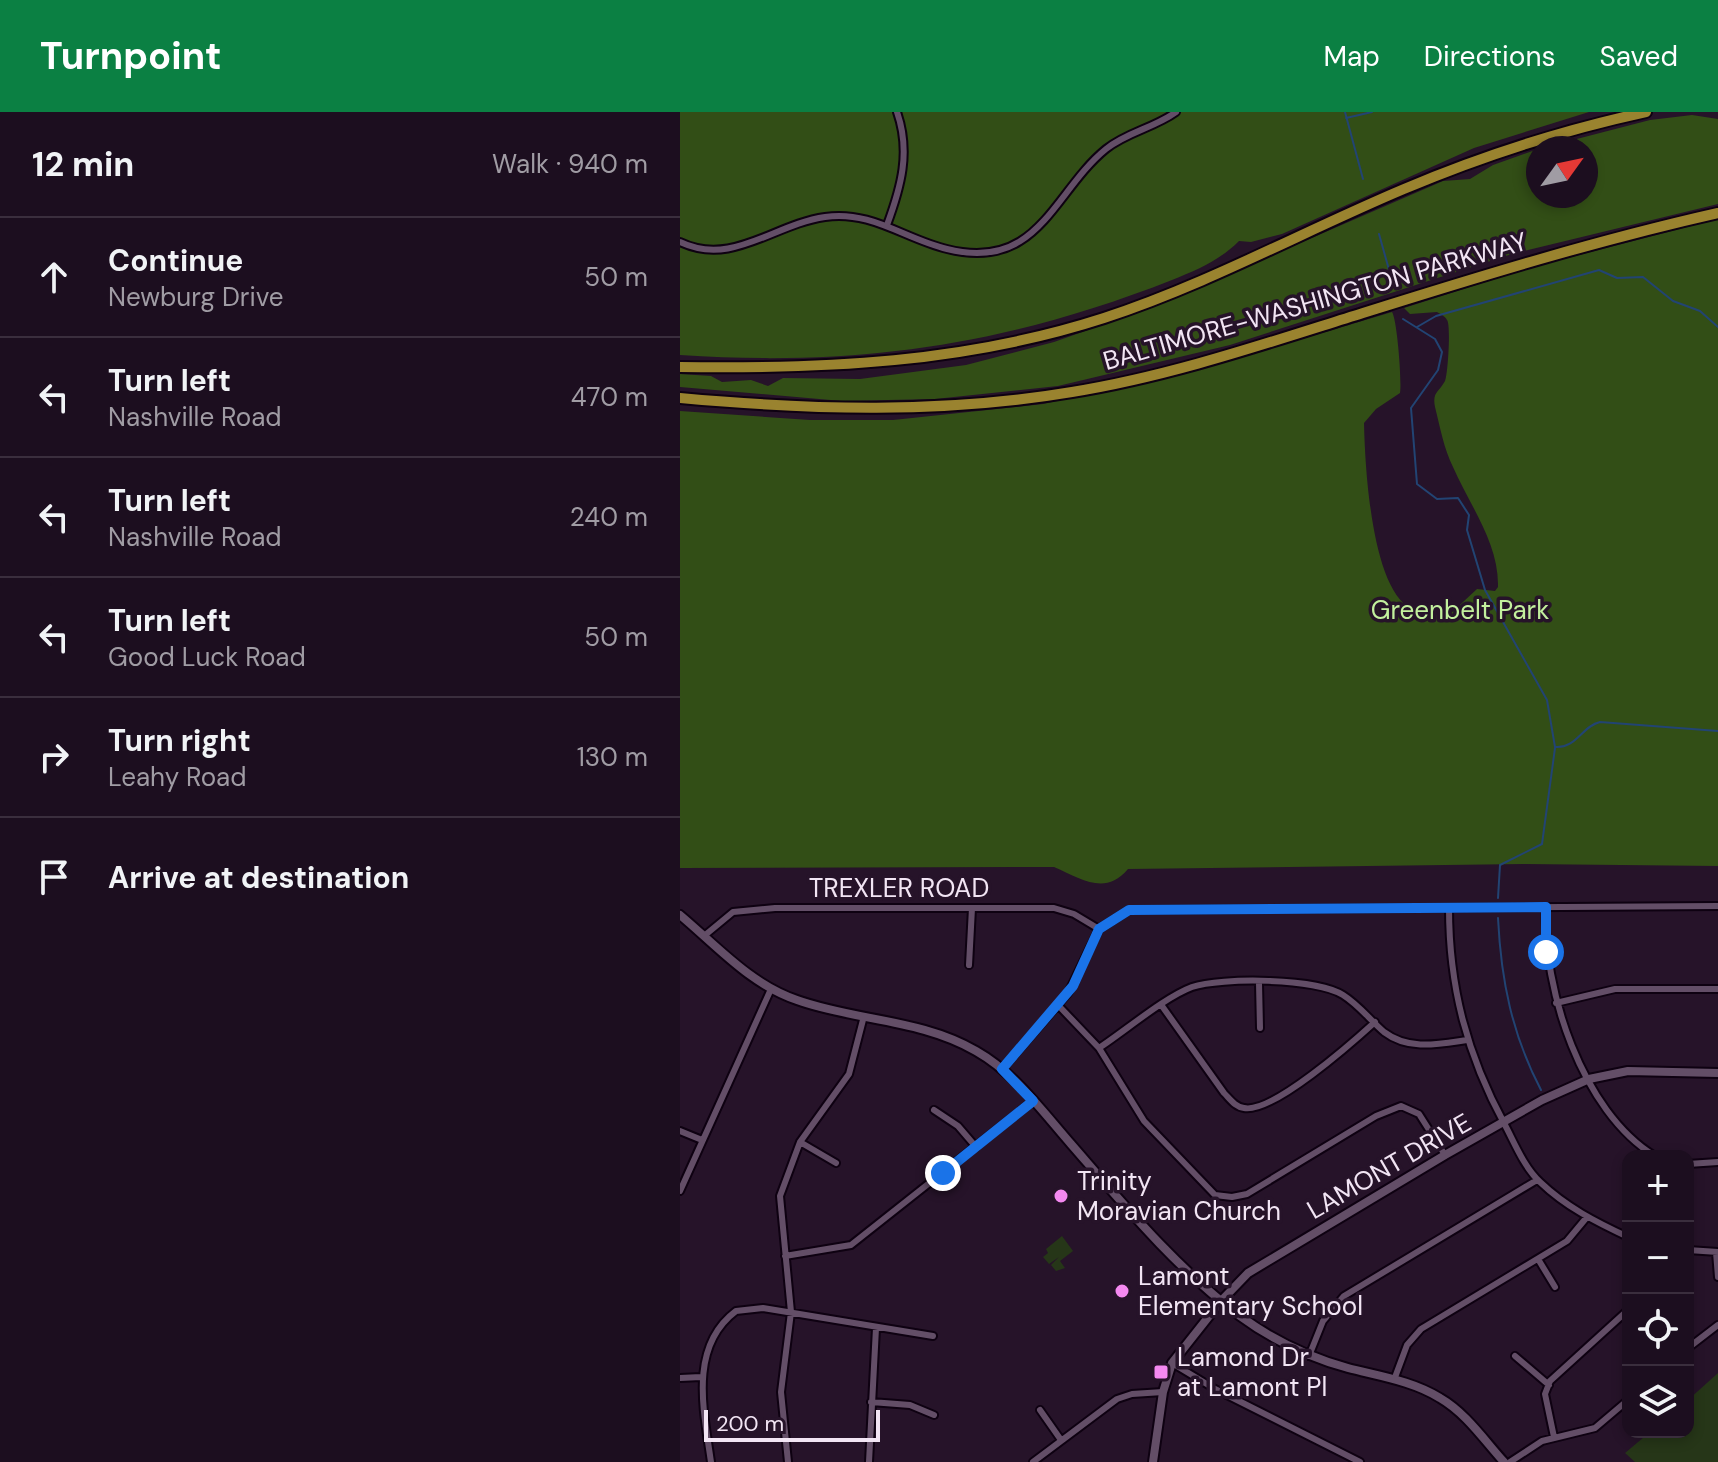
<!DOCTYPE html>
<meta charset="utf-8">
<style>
body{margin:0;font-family:"DM Sans",sans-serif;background:#291c2c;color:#f1f3f6}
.controls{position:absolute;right:24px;bottom:24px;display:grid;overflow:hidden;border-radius:16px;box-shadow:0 4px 12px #0003}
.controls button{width:72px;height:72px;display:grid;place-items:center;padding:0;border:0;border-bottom:2px solid #3a2e3d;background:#1c0e1f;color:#f1f3f6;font:40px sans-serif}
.compass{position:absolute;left:846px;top:24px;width:72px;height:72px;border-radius:50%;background:#1c0e1f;box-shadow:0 4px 12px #0003;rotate:57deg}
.scale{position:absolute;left:24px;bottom:20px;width:176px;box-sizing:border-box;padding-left:8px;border:4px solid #f2e5f4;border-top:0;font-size:22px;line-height:28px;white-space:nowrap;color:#f2e5f4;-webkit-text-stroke:6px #261329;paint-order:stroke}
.stop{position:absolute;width:24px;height:24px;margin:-18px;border:6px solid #1a73e8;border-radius:50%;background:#fff}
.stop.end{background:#1a73e8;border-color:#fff;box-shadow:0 2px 8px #0008}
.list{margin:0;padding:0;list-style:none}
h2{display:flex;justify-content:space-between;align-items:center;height:104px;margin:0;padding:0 32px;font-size:34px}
h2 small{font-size:26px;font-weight:400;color:#a09ca4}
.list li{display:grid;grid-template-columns:52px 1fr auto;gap:24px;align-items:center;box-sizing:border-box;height:120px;padding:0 32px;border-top:2px solid #3a2e3d}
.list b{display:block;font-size:30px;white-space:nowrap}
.list p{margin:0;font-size:26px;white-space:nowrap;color:#a09ca4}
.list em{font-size:26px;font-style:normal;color:#a09ca4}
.icon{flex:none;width:44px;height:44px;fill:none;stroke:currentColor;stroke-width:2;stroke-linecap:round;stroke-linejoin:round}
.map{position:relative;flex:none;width:1038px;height:1350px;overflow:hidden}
header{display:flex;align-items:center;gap:48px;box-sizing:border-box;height:112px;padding:0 40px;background:#0b8043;color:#fff}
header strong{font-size:38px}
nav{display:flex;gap:44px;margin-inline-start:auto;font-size:28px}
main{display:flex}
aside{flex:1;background:#1c0e1f}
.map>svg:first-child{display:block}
.green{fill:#263618}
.forest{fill:#324e16}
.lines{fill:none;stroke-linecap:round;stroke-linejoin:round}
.stream{stroke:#224473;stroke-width:2}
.street-casing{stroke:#0e0111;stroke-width:10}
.secondary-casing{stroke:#0e0111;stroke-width:12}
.highway-casing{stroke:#0e0111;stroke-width:14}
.street{stroke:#634e67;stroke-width:6}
.secondary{stroke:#634e67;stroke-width:8}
.highway{stroke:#9a832f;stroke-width:10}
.route{stroke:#1a73e8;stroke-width:10}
.poi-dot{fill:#f489f0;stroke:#261329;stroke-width:3}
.labels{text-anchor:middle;stroke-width:7;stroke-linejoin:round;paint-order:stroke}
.street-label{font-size:26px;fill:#f2e5f4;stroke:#261329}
.park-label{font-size:26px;fill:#c2f09d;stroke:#261329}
.poi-label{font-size:26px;fill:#f2e5f4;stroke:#261329;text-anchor:start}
</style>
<header>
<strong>Turnpoint</strong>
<nav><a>Map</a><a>Directions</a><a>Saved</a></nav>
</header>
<main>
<aside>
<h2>12 min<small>Walk · 940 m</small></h2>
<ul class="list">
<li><svg class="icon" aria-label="ahead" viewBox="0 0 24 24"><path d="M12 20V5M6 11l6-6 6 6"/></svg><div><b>Continue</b><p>Newburg Drive</p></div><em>50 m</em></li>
<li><svg class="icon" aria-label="left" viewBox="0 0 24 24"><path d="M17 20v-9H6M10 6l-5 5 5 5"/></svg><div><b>Turn left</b><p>Nashville Road</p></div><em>470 m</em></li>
<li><svg class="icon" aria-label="left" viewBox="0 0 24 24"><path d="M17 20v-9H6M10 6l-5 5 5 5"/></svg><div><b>Turn left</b><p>Nashville Road</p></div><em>240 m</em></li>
<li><svg class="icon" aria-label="left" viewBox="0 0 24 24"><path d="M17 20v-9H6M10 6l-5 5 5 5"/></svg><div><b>Turn left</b><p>Good Luck Road</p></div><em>50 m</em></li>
<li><svg class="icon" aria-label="right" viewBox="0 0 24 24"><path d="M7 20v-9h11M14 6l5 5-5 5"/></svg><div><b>Turn right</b><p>Leahy Road</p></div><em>130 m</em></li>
<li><svg class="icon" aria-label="arrive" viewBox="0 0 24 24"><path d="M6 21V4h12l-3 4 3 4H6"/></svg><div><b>Arrive at destination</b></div></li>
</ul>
</aside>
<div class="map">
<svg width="1038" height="1350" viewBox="0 0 1038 1350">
<rect width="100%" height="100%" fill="#261329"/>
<!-- green -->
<path class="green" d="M382,1124L393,1139L380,1149L385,1156L376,1159L371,1153L379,1145L369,1152L363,1145L368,1141L366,1137Z
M1038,1261V1350H955L945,1341L970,1320H1008V1288Z"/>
<!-- forest -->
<path class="forest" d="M0,0H909L794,36L602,122L571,130L559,129C540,148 517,158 492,168C327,233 178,255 0,243Z
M1012,3L1038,7V92L832,142L550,233L378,274L255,287L162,289L0,275V262L31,264L42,270L71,268L88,274L103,266L180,267L286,253L374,230L470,196L763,69L790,67L813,53L858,37V84H906V36H862L970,8Z
M1038,107V754L844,752L448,757C425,784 402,767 374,755L0,756V299L130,308H213L363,292L511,260L712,200C717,207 722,269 720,281L696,297L684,311C685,352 691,478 732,497C742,502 758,504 769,503L797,477L815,479L818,475C819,431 790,394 773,355C764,337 760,315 755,295C752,280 759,280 765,269C768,262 771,212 767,208C765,204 760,202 757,200L730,202L724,196L849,156Z"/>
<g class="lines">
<!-- stream -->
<path class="stream" d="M665,0L683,67
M666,6L692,0
M699,122L713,172
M723,207L755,227L762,240L758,258L731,296L737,372L757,387L778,386L789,403L787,418L805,478L867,588L875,635C896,637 902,614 920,610L1038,619
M737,215L756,204L919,158L937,166L963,165L993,189L1020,199L1038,215
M818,786L820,753L862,732L875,636
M818,806C821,868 832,923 861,978"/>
<defs>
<path id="street" d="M207,113C221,75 231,40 217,0
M0,130C52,155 94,112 145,105C191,98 225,127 267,137C359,160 373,80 426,37C447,20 474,16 496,0
M866,795C862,876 902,1000 975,1044
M769,796C769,875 787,943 825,1013C835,1032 844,1055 860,1070C886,1095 916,1110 948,1125
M24,824L53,800L95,796H374L394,802L419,817
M289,853L292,796
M579,871L580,916
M876,891L935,877H1038
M378,893L419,936L464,1009L535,1083L552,1085L567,1082L696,1004L721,994L739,1002L765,1043
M482,894L544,981C550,987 555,995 564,996C592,1002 673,930 695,910
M419,936C445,919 485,885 512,875C541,865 637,866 663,883C679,893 690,908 704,920C729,939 759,932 787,928
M322,957L388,881L419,817L449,798L1038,794
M254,998L278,1014L296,1035
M0,1019L22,1028
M120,1030L156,1051
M1008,1052L1038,1050
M0,1079L91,877
M1008,1138L1038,1140
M1036,1140L1038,1165
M105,1144L171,1133L353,989
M858,1147L875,1175
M1008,1236L1038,1213
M629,1244L643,1209L664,1184L857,1068
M835,1244L869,1273
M492,1251L535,1277L680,1350
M0,1266L21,1265
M714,1268L727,1233L741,1217L887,1129L907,1105
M191,1290L230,1293L254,1303
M360,1298L381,1328
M874,1325L865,1282L870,1269L948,1198
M31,1350C24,1300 8,1235 56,1199L83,1196L253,1224
M108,1350L101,1280L111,1200L100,1084L120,1030L169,962L184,904
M189,1350L196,1216
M353,1350L437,1287L452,1282L483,1280
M830,1350L862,1329L915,1316L948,1288"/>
<path id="secondary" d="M0,803C37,834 70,872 117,888C176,909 241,907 296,939C335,961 362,999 391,1032C444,1093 495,1155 560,1204C594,1229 628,1245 668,1256C699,1264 733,1269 760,1286C786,1301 804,1328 824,1350
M473,1350L483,1280L492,1251L541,1189L568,1161L765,1043L862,988L909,967L948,959L1038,961"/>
<path id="highway" d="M0,255C145,257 285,251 424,206C528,172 624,119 724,77C802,44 883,18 966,0
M0,286C132,298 261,302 392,280C491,264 587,231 683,201C801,164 918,128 1038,101"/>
</defs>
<!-- street casing -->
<use href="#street" class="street-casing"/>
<!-- secondary casing -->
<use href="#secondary" class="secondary-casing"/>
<!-- highway casing -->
<use href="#highway" class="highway-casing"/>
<!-- street -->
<use href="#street" class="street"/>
<!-- secondary -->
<use href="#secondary" class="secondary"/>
<!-- highway -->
<use href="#highway" class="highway"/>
</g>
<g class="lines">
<!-- route -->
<path class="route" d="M263,1061L353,989L322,957L393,874L419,817L449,798L866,795V840"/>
</g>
<!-- markers -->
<g class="poi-dot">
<circle cx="381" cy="1084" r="8"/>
<circle cx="442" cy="1179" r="8"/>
<rect x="473" y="1252" width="16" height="16" rx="4"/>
</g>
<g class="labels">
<!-- street labels -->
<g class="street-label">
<text transform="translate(635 189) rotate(-16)" y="9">BALTIMORE-WASHINGTON PARKWAY</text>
<text x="219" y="785">TREXLER ROAD</text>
<text transform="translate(709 1054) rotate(-30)" y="9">LAMONT DRIVE</text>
</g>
<!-- park labels -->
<g class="park-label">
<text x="780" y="507">Greenbelt Park</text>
</g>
<!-- poi labels -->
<g class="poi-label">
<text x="397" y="1078">Trinity<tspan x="397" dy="30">Moravian Church</tspan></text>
<text x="458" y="1173">Lamont<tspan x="458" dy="30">Elementary School</tspan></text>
<text x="497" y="1254">Lamond Dr<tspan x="497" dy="30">at Lamont Pl</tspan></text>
</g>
</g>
</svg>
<div class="controls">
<button>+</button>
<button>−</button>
<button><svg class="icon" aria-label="locate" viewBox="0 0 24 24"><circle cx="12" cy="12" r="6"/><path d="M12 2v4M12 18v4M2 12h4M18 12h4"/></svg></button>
<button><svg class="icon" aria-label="layers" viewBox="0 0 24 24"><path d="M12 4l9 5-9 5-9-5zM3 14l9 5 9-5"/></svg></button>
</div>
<svg class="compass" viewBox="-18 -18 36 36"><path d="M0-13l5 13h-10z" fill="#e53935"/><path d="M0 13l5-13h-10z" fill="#a09ca4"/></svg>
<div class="scale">200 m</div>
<div class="stop" style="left:866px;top:840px"></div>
<div class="stop end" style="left:263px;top:1061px"></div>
</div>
</main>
